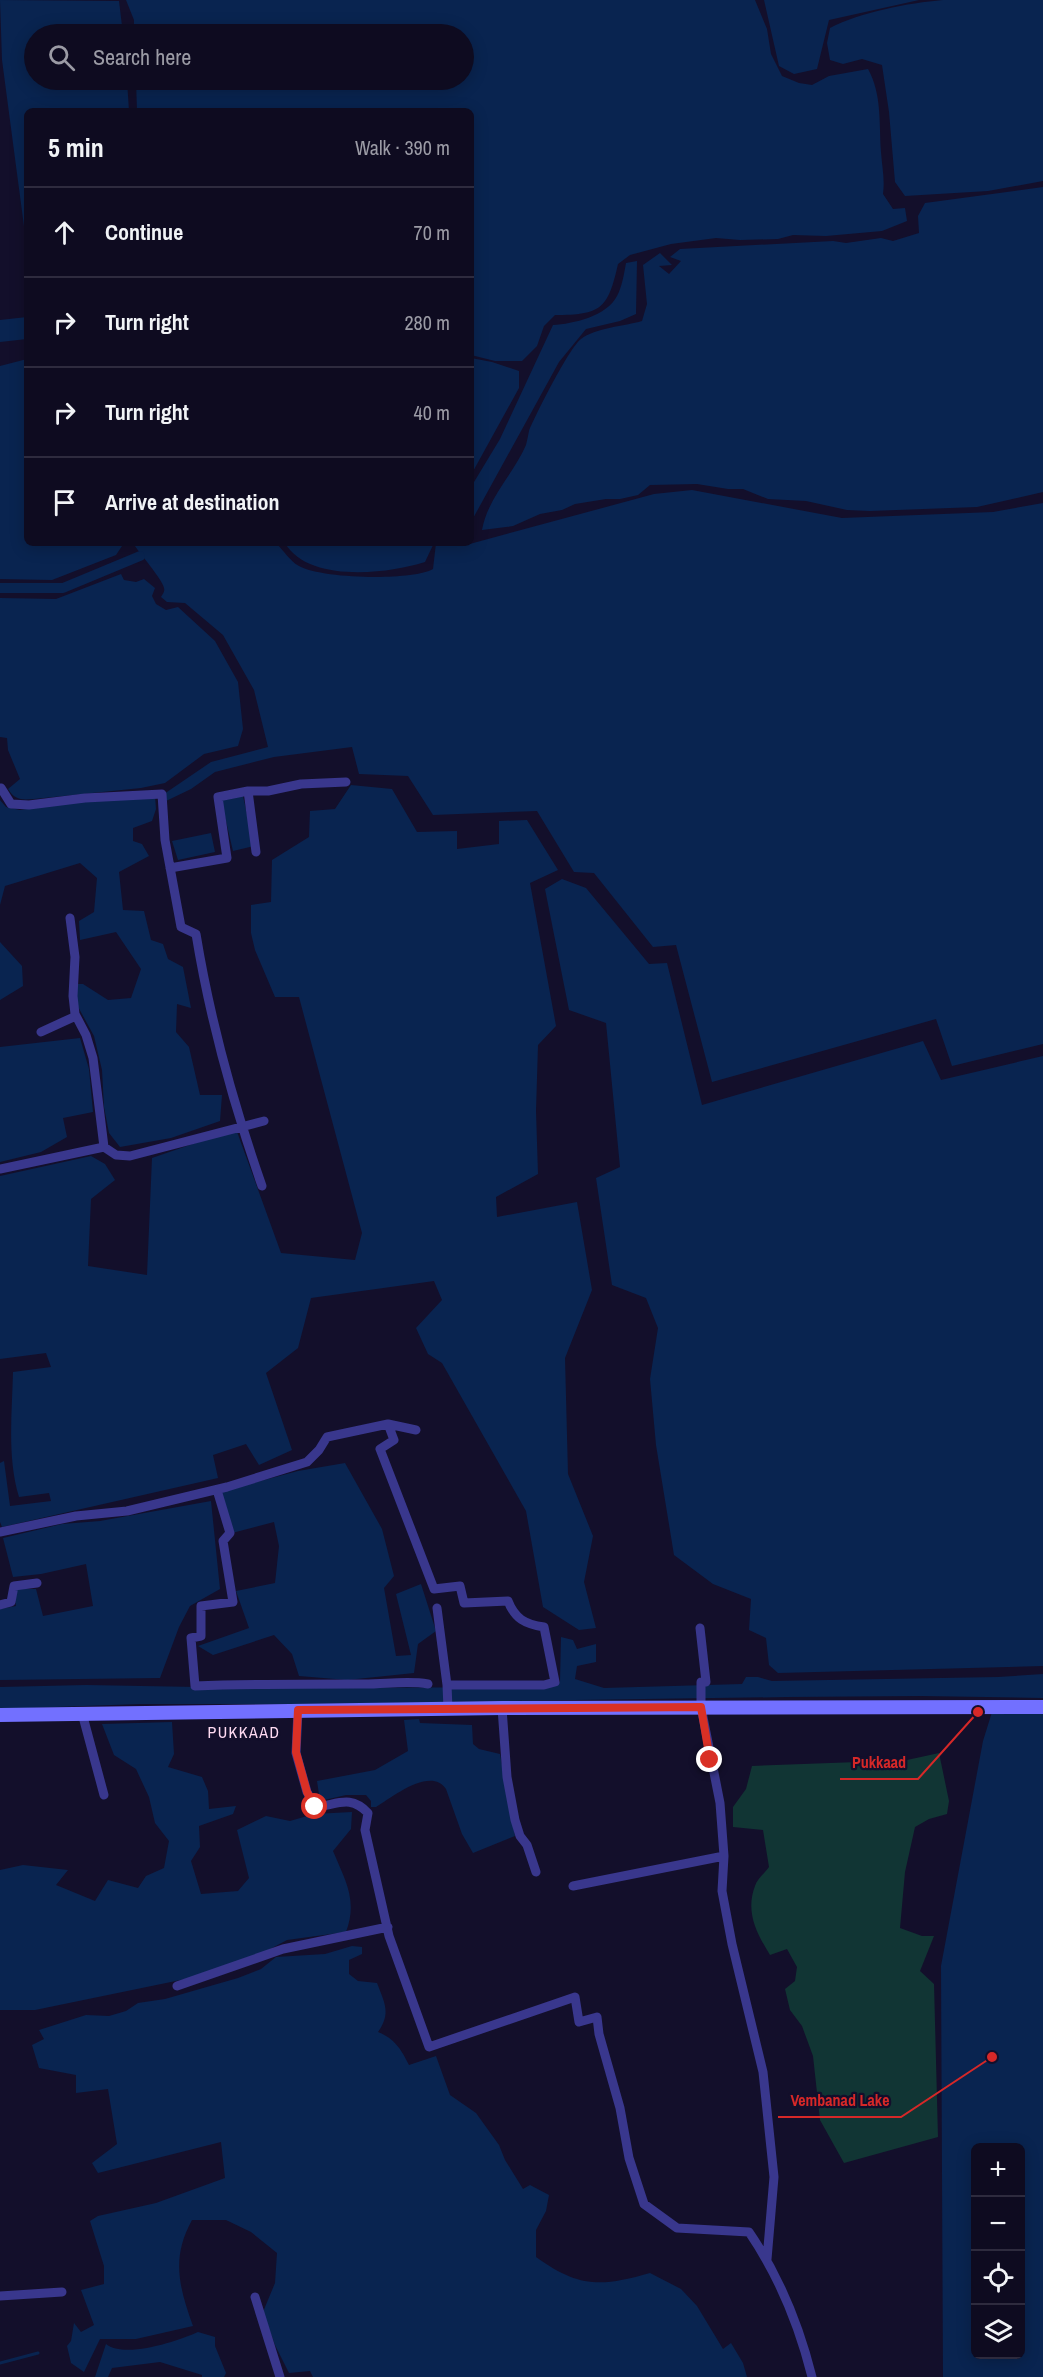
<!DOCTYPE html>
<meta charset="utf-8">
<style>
body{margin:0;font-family:"Archivo Narrow",sans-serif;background:#171429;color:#f1f3f6}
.controls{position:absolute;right:18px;bottom:18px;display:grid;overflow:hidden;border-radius:9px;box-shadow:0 3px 15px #0003}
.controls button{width:54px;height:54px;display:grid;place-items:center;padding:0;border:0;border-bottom:2px solid #2e2b3e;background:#0e0b20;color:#f1f3f6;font:30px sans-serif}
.stop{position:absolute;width:18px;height:18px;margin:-14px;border:4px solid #d93025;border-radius:50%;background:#fff}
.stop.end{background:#d93025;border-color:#fff;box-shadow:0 2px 6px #0008}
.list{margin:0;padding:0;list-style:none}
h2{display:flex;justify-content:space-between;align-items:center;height:78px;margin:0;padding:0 24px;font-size:26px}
h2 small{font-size:20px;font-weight:400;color:#9b9ba5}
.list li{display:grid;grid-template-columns:39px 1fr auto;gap:18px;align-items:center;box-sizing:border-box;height:90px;padding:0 24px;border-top:2px solid #2e2b3e}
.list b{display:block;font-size:22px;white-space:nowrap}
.list em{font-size:20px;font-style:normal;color:#9b9ba5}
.icon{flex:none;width:33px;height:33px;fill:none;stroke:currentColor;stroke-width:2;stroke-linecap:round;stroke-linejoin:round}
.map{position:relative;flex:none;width:1043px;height:2377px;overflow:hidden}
.search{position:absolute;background:#0e0b20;box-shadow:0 3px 15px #0003;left:24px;top:24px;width:450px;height:66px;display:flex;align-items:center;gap:15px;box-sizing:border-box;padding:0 21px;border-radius:33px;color:#9b9ba5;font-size:22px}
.panel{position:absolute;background:#0e0b20;box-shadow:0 3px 15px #0003;left:24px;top:108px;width:450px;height:438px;border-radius:9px}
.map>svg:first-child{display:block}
.green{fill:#113534}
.water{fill:#092450;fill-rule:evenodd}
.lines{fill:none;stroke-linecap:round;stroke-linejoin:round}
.stream{stroke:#092450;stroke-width:3}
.canal{stroke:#092450;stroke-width:10}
.street{stroke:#39378d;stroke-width:9}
.secondary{stroke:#7270ff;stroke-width:14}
.route{stroke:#d93025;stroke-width:8}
.labels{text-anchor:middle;stroke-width:4.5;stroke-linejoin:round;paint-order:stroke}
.neighbourhood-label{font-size:16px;letter-spacing:1.5px;fill:#ffdbf2;stroke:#130f2b}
.leader{fill:none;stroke:#d62828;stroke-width:2}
.callout-dot{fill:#d62828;stroke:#130f2b;stroke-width:2}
.callout-label{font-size:16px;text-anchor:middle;font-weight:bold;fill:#d62828;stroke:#130f2b;stroke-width:4.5;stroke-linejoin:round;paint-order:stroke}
</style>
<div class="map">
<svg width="1043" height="2377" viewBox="0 0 1043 2377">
<rect width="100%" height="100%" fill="#130f2b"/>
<!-- green -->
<path class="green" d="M939,1753L949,1801L947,1814L929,1819L915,1827L905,1872L900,1928L922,1936H934L920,1971L934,1984L938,2137L844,2163L820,2120L813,2056L802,2026L790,2010L785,1989L795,1981L797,1967L787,1949L770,1955C757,1934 745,1912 755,1886C757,1879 765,1873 769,1867L763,1830L733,1827V1807L746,1789L752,1766L858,1762C884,1766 913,1759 939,1753Z"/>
<!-- water -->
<path class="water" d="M0,0L119,1L123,34H34V80H127L129,111H27V249L2,60Z
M126,0H755L767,29L771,54L782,76L799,83L812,85L829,76L868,69C882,94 879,123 881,152C882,167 885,179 883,194L893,209L905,208L907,221L882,231L826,236L793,235L778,239L740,240L716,238L671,244L630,255L618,264C608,309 601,315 555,315L544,326L537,346L522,361H495L471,355V111H137L136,80H464V34H134V20Z
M764,0H919L829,20L817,69L794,74L779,66Z
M943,0H1043V181L988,191L905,196L895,182L889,112L882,65L862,59L843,64L830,60L827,43L830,28C861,12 908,3 943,0Z
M1043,187V492L977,507L870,511L847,510L806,501L768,499L743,489H728L697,484L650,485L638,495L620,499H606L575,504L562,510L540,514L513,526L482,530C488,497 513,475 526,445C527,441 528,436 529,431C535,416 569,348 581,339C595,328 625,326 642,321L647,304L643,265L660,253L672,265L659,266L669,274L681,261L670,257L680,249L833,241L846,243L881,238L893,241L919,233L918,216L925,203Z
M637,261L636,314L620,321L586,329L559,362L471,522V487L500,439L553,325C573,324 607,316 617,296C622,287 624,274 626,263Z
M27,317V339L0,342V320Z
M471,358L492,362L519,371V388L471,475Z
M27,359V543H121L122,546L116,555L52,580L0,579V366Z
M692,490L842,518L993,512L1043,503V1044L952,1066L936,1019L712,1082L676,945L653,947L594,873L574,872L537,811L433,815L408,776L359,774L352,747L274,757L215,772L191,789L166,801L164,794L211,762L268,747L254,690L223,635L185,603L167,602L161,597C163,593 165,592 164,588C163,580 139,553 133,543H276C283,550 291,562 299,566C322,579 412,581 433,569L436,543H460L466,545L654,494Z
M285,543H434L425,562C388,574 308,583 285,543Z
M121,574L124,580L136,582L144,579L155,588L152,596L156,604L166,610L178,607L215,641L238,682L243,729L238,746L204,754L165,783L141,788L34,799C21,800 15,800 8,789L20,779L8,750L7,738L0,737V598L56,599Z
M351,785L392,789L417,832L457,831V849L499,844V821L527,820L558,870L530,883L556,1026L538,1045L536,1111L538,1174L496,1197L497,1217L577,1202L592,1290L565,1358L568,1474L593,1536L584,1582L596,1628L579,1630L543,1607L526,1511L442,1363L428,1354L416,1328L442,1300L434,1281L311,1298L298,1348L266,1373L292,1450L259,1465L246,1444L213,1455L218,1478L2,1527L0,1522V1463L4,1461L10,1506L51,1501L49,1493L19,1497C7,1458 12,1413 13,1372L51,1367L46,1353L0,1359V1176L91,1156L105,1164L115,1180L91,1199L88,1266L147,1275L152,1158L236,1129L281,1253L355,1260L362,1233L299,997H275L255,950L251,933V905L271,902L272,860L309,837L310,811L335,809Z
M155,796L156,809L152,821L133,828V841L142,844L149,856L119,872L123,910L144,911L151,940L163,944L168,959L183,967L191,1008L177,1004L176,1032L189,1047L200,1095H222L220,1121L171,1138L120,1147L109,1133L104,1107L102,1070L94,1036L76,1003L74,984H83L108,1000L131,998L141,969L116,932L80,940L79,921L94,912L97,878L80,863L5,886L0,905V800L6,807L20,810L66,803Z
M243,796L254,846L233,851L221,800Z
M211,833L215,852L178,860L172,841Z
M562,879L586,888L649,964L667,963L702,1105L923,1041L941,1080L1043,1056V1666L778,1673L769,1665L766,1638L749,1630L751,1599L713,1584L674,1555L656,1445L650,1379L658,1328L646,1298L612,1285L596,1178L620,1167L606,1023L569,1010L545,889Z
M0,934V942L22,966L23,986L0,1000Z
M80,1038L89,1069L93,1112L63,1118L67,1137L41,1152L0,1162V1047Z
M345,1463L382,1529L394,1576L384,1588L396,1656L411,1655L396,1594L421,1584L436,1631L418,1644L414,1673L347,1680L299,1676L292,1654L274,1635L213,1655L198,1646L249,1628L236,1591L275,1583L279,1546L274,1522L232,1533L220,1492L298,1471Z
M211,1501L220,1589L190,1606L179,1627L160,1678L0,1680V1609L16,1606L13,1589H36L43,1616L93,1606L86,1564L41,1574L13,1577L3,1538L62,1524L100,1521Z
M561,1637L573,1640L577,1649L596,1644V1662L577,1666L575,1679L604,1688L742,1684L746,1677H758L772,1681L998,1677L1043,1674V1698L921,1696L788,1697L303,1704H140L0,1709V1687L86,1685L253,1688L551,1687L560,1682Z
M1043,1710V2377H943L941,1966L983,1741L992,1712ZM976,2148H1020V2354H976Z
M419,1719L420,1723L472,1725L473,1744L479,1749L500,1754L515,1836L473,1853L462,1834L446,1789C431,1766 392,1797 376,1807H371V1801L366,1795H346L320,1801L317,1781L375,1770L408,1751L404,1720Z
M172,1722L174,1754L168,1767L202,1777L208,1791L209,1809L236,1806L233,1814L199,1826L200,1847L191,1861L201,1894L238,1891L249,1878L237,1830L266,1816L290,1821L314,1814L352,1812L351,1829L333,1851C345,1880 358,1900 346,1932L287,1940L259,1955L200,1976L35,2010H0V1870L23,1865L68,1870L56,1885L95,1901L108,1880L138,1888L146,1876L164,1868L169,1841L155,1823L149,1797L136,1769L114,1755L102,1724Z
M352,1946L362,1947V1954L349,1960V1974L358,1981L377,1983C385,2004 391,2013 378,2032C395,2039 401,2049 409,2065L436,2056L450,2095L476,2113L499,2145L505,2160L523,2189L530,2185L549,2195L546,2211L536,2230V2257C579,2288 601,2287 650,2273L681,2289L697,2306L723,2349L731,2343L743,2363L747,2377H313L310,2371L289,2373L275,2345L263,2312L275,2283L277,2253L251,2232L226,2220H192C171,2258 179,2287 193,2326L136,2339H100L84,2372L71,2363L67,2346L71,2341L74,2323L81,2332L94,2325L81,2290L104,2284V2266L90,2221L98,2216L156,2203L225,2178L221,2142L98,2173L92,2163L117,2144L108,2089L76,2093V2075L39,2068L32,2045L44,2039L39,2030L86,2015L109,2016L126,2011L138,2003L165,1999L238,1978L261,1969L276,1957L325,1954Z
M198,2332L215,2337V2346L226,2373L224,2377H202V2375L160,2362L112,2368L108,2377H95L106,2344C125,2359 178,2341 198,2332Z"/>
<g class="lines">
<!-- stream -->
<path class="stream" d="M0,2363L38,2353"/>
<!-- canal -->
<path class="canal" d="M0,588H63L140,556"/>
<!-- street -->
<path class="street" d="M1,788L11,804L29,805L85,798L162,794L165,840L181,927L196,934C210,1020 233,1103 262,1186
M248,791H268L301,784L346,782
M170,868L227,858L218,797L248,791L256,852
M70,918L75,957L73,996L75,1014L86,1035L93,1058L104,1147
M41,1032L76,1016
M0,1169L104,1147L116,1155L130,1156L264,1121
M388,1424L416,1430
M217,1490L230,1533L223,1541L233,1602L201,1606V1636L191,1638L195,1686C249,1684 304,1684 358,1684C382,1685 405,1680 428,1684
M0,1532L76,1516L127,1511L227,1487L307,1462L319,1450L327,1437L388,1424L394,1440L380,1449L434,1589L460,1586L464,1603L508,1601C515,1619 525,1624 544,1627L555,1682L544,1685H447
M0,1605L11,1602L14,1586L37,1583
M437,1608L447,1685L448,1709
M700,1628L706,1682H701V1707L720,1803L724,1856L722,1891L732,1944L763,2072L774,2177L767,2259
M502,1708L507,1777L515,1820L520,1836L527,1845L536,1872
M298,1710L296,1753L307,1792L315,1807C337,1805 350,1794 368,1813L365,1830L389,1936L429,2047L575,1997L579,2022L597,2017L599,2034L620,2108L629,2158L644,2204L677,2228L749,2232C779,2276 799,2325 812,2377
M82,1713L104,1795
M573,1886L724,1856
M177,1986L283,1949L388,1927
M0,2296L62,2292
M255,2297L280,2377"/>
<!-- secondary -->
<path class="secondary" d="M0,1715L502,1708L1042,1707"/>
</g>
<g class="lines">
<!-- route -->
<path class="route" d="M315,1807L307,1792L296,1752L298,1710L701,1707L710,1760"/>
</g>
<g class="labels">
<!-- neighbourhood labels -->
<g class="neighbourhood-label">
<text x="244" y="1738">PUKKAAD</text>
</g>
</g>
<!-- callouts -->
<path class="leader" d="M978 1712L918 1779H840M992 2057L901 2117H778"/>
<g class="callout-dot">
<circle cx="978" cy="1712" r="6"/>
<circle cx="992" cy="2057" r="6"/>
</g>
<g class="callout-label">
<text x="879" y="1768">Pukkaad</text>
<text x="840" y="2106">Vembanad Lake</text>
</g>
</svg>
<div class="controls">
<button>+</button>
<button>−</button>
<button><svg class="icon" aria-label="locate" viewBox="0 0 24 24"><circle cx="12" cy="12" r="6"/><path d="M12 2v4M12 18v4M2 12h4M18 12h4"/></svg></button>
<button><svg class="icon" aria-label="layers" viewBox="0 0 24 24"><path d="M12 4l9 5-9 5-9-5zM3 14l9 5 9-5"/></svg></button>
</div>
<div class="stop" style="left:315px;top:1807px"></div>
<div class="stop end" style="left:710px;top:1760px"></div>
<div class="search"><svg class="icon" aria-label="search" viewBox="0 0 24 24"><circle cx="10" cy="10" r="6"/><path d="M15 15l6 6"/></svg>Search here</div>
<section class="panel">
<h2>5 min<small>Walk · 390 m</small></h2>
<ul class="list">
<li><svg class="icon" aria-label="ahead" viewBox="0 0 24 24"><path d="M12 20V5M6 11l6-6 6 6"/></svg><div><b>Continue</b></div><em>70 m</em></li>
<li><svg class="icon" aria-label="right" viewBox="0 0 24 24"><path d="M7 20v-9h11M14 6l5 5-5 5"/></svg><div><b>Turn right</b></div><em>280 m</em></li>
<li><svg class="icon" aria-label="right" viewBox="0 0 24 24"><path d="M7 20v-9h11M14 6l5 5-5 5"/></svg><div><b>Turn right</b></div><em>40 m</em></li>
<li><svg class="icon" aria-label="arrive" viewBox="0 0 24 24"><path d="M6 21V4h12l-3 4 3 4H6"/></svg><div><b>Arrive at destination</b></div></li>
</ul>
</section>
</div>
